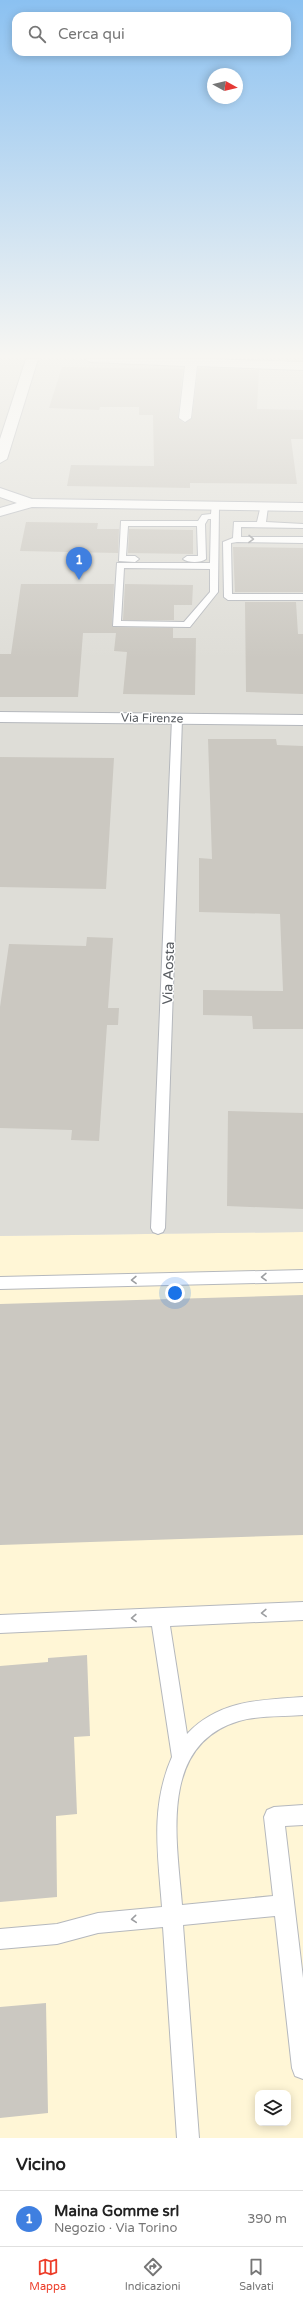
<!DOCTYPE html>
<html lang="it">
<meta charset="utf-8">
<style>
body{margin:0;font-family:"Varela Round",sans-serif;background:#f6f6f6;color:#222}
.controls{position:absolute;right:12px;bottom:12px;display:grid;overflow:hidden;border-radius:8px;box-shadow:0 2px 10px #0003}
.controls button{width:36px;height:36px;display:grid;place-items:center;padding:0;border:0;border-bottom:1px solid #e0e0e0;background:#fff;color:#222;font:20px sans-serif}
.compass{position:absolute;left:207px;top:68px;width:36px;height:36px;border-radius:50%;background:#fff;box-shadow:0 2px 10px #0003;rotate:98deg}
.you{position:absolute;left:175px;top:1293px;width:14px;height:14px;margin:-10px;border:3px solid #fff;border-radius:50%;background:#1a73e8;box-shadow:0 0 0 6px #1a73e833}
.badge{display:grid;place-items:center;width:26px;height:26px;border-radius:50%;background:#ed3d29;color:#fff;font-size:13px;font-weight:700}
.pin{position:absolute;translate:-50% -33px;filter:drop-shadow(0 1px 2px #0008)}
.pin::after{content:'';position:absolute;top:21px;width:14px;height:12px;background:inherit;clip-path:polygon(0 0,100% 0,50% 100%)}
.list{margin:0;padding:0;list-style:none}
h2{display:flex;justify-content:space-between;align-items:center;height:52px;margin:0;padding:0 16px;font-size:17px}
h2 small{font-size:13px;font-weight:400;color:#767676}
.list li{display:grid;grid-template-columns:26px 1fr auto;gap:12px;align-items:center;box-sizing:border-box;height:56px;padding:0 16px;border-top:1px solid #e0e0e0}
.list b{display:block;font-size:15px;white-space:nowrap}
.list p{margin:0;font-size:13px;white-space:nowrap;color:#767676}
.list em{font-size:13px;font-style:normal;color:#767676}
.icon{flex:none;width:22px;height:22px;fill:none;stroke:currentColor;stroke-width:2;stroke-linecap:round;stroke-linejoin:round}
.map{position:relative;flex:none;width:303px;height:2138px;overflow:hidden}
.search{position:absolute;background:#fff;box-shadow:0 2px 10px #0003;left:12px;right:12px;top:12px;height:44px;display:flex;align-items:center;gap:10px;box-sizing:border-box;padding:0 14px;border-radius:12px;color:#767676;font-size:15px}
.sheet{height:108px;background:#fff}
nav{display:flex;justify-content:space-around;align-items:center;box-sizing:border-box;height:56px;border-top:1px solid #e0e0e0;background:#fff;font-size:11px;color:#767676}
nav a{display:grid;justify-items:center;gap:2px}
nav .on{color:#ed3d29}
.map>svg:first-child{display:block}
.commercial{fill:#fff6d6;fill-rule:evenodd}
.industrial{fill:#deddd7}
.building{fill:#cbc8c1}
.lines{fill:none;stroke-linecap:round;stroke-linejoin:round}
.lane-casing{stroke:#b5b8bd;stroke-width:2}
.street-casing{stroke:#b5b8bd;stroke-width:2}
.secondary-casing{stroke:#b6b9bf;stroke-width:2}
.lane{fill:#fff;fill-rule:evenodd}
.street{fill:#fff;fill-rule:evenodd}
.secondary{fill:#fff;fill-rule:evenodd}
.oneway{stroke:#9c9ea1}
.labels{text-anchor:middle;stroke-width:3;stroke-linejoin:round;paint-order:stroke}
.far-street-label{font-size:12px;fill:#5a5e63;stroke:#fff}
.street-label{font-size:14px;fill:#5a5e63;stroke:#fff}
</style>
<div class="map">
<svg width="303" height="2138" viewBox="0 0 303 2138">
<rect width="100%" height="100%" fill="#eeebe2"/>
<!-- commercial -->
<path class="commercial" d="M303,1232V2138H0V1236ZM258,2093H288V2123H258Z"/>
<!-- industrial -->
<path class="industrial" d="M0,359H303V1232L0,1236Z"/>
<!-- building -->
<path class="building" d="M62,367L183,369L178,418L184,423L192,418L198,368L259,370L257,409L303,410V439H291L297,484L190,483V488L67,486L71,465L154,466L153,415H139V407H100L99,410L49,408Z
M26,522L98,523L97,529H119L118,553L20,551Z
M129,529L193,530V554L128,553Z
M233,547L303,548V592H235Z
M21,584H114L112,627L173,628V638H196L195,695L123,694L127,652L114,651L116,633H83L78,697H0V654H11Z
M125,584L193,585L192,605H174V620H123Z
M245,602H296L298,634H303V694L246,692Z
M208,739H276L277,745L303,746V1029H253L252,1016L203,1015V990L283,991L280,914L199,912V858L212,859Z
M0,757L114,758L106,889L0,887Z
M87,937L113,938L108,1008H119L118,1025H107L99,1141L71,1140L72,1130L0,1128V1007L9,944L86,946Z
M228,1111L303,1113V1209L227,1206Z
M303,1295V1535L0,1545V1304Z
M87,1655L90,1736L74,1737L77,1814L56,1816L57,1897L0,1902V1666L48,1662V1658Z
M46,2003L48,2113L0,2118V2007Z"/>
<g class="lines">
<defs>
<path id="lane" d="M212,504L219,506L218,592L190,627L113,626L117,563H210L211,519H208L205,524L206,559C201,563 188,563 183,559L187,556H198L197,526H128L126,556H135L139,559L135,562L119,561L121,521H198L202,515L211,514ZM124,568L210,569V592L184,622L121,621Z
M261,505L268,507L266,522L303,524V528L241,527V537H303V543L237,542L231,543L232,594H303V600H228L224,597L223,542L233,538L234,522H257Z
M177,716L182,719L165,1228L163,1232L158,1234L153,1232L151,1228L172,719Z
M303,1270V1282L0,1289V1277Z
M303,1602V1620L170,1626L187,1734C219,1700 260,1700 303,1697V1715C282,1717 260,1715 239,1721C158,1745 177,1841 182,1905L273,1896L264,1817L267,1810L274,1807L303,1805V1825L285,1826L303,1978V2079L295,2076L292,2068L275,1916L183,1925L199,2138H177L163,1927L98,1933L57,1944L0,1949V1929L57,1924L98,1913L162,1907C158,1854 150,1807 172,1757L152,1626L0,1633V1615Z"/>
<path id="street" d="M26,359H38L7,459L0,463V439Z
M85,359H202L303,362V370L197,366L191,418L185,422L179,418L185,366L91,362Z
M0,712L303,715V725L0,722Z"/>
<path id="secondary" d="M0,488L32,499L303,503V511L32,507L0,516V508L17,503L0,497Z"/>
</defs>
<!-- lane casing -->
<use href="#lane" class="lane-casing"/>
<!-- street casing -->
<use href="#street" class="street-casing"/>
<!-- secondary casing -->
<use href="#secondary" class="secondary-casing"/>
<!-- lane -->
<use href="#lane" class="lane"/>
<!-- street -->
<use href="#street" class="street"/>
<!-- secondary -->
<use href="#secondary" class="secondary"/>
</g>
<!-- one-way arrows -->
<defs><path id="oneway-chevron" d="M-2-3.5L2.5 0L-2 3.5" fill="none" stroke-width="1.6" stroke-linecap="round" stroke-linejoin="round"/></defs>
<g class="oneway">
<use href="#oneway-chevron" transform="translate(251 539) rotate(1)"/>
<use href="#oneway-chevron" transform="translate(264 1277) rotate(179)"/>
<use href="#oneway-chevron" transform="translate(134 1280) rotate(179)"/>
<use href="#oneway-chevron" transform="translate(264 1613) rotate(178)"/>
<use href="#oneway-chevron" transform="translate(134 1618) rotate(178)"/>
<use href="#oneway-chevron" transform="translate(134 1919) rotate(175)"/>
</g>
<!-- sky -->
<linearGradient id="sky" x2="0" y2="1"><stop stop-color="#8bc1f1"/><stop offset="0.54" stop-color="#f7f6f2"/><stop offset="1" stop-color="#f7f6f2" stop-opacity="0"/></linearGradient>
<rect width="303" height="659" fill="url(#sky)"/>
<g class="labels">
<!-- far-street labels -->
<g class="far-street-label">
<text transform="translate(152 718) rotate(1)" y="4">Via Firenze</text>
</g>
<!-- street labels -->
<g class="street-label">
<text transform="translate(168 973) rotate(-88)" y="5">Via Aosta</text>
</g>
</g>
</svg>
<div class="controls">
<button><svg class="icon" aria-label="layers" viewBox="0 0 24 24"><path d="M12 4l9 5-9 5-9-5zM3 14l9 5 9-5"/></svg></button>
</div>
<svg class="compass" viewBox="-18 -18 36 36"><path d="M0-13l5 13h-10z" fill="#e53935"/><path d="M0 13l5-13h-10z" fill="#767676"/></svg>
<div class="you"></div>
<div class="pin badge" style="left:79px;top:580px;background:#3f7fe0">1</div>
<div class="search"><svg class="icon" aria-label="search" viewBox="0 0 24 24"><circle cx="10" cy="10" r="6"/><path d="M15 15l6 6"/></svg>Cerca qui</div>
</div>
<section class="sheet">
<h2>Vicino<small></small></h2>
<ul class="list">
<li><span class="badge" style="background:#3f7fe0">1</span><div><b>Maina Gomme srl</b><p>Negozio · Via Torino</p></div><em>390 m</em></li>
</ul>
</section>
<nav>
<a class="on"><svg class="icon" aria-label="map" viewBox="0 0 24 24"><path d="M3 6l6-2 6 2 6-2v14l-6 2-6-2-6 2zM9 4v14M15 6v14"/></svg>Mappa</a>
<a><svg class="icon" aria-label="directions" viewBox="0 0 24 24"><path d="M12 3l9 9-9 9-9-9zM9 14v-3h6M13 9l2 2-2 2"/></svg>Indicazioni</a>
<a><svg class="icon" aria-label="saved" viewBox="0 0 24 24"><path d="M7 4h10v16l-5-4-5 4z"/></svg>Salvati</a>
</nav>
